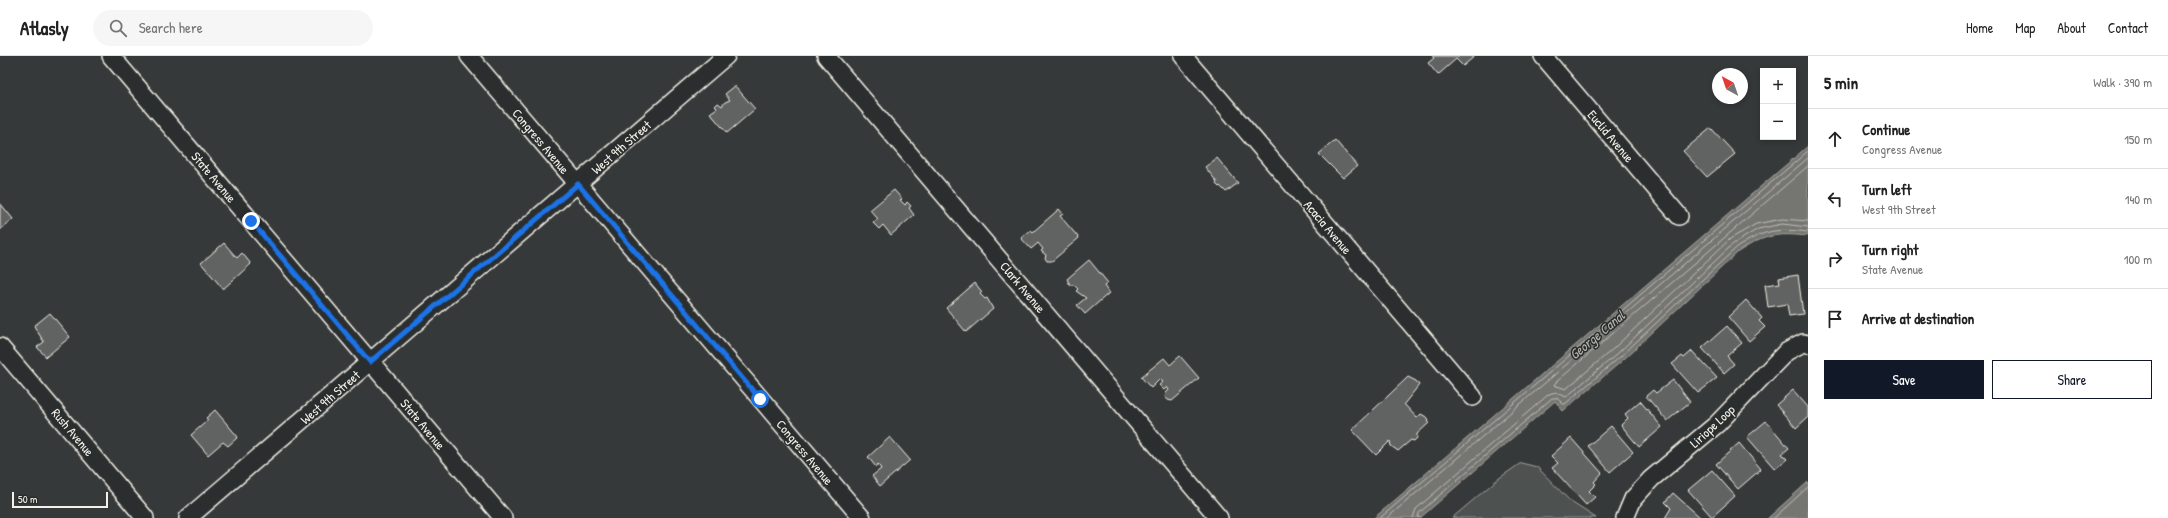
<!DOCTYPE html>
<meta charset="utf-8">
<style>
body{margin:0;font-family:"Patrick Hand",sans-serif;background:#f6f6f6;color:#222}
.controls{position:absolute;right:12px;top:12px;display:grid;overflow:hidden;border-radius:0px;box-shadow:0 2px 6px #0003}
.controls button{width:36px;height:36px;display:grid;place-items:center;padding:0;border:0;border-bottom:1px solid #e0e0e0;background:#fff;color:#222;font:20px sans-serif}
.compass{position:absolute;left:1712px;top:12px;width:36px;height:36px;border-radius:50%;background:#fff;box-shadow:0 2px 6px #0003;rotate:320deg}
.scale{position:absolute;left:12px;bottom:10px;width:96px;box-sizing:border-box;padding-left:4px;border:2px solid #f4f1e8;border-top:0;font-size:11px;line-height:14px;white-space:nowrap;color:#f4f1e8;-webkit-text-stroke:3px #2a2d2e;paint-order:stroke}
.stop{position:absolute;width:12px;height:12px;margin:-9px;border:3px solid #1a73e8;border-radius:50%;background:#fff}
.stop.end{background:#1a73e8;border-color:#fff;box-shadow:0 1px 4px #0008}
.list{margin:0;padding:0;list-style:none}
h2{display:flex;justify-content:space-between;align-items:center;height:52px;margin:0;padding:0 16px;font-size:17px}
h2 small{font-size:13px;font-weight:400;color:#767676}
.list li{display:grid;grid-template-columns:26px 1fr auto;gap:12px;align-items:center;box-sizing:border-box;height:60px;padding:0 16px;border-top:1px solid #e0e0e0}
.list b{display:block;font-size:15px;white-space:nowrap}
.list p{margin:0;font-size:13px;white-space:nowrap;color:#767676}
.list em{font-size:13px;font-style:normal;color:#767676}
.actions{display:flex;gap:8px;padding:12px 16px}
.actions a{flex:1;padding:9px 0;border:1px solid #111827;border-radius:0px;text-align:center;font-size:14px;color:#111827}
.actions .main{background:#111827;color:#fff}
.icon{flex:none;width:22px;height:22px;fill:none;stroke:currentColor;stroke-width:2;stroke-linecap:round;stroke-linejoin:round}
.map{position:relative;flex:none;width:1808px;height:462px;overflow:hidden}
header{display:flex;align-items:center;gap:24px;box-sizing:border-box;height:56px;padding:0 20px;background:#fff;border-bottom:1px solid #e0e0e0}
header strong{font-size:19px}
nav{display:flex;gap:22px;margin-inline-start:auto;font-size:14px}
.search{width:280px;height:36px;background:#f6f6f6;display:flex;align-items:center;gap:10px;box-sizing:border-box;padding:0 14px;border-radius:22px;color:#767676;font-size:15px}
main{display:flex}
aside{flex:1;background:#fff}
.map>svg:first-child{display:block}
.green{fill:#4e514f;stroke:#a1a19c}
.water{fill:#757572;stroke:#a8a7a1}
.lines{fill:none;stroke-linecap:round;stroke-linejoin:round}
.shore{stroke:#c1bfb9;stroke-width:1}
.building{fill:#616362;stroke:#f4f1e8}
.minor-casing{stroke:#f4f1e8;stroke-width:20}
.minor{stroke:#2a2d2e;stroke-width:17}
.route{stroke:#1a73e8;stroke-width:5}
.labels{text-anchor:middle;stroke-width:3;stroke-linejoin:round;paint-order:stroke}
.street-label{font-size:13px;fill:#f4f1e8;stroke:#2a2d2e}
.water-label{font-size:14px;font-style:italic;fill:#b4b3ad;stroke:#2a2d2e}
</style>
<header>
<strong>Atlasly</strong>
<div class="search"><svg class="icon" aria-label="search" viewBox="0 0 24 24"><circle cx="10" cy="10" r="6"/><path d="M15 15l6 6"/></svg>Search here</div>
<nav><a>Home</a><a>Map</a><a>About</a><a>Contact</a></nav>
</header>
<main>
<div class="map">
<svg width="1808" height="462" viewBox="0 0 1808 462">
<rect width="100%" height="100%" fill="#363939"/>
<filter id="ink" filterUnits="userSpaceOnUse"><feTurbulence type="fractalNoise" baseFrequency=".025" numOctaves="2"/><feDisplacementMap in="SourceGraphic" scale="8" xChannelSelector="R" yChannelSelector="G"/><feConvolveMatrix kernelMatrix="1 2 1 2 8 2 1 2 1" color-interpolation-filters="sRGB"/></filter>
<g filter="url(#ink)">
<!-- green -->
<path class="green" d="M1521,407L1537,411L1571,446L1596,462H1452L1498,423Z"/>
<!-- water -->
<path class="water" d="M1808,90V180C1776,177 1766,178 1738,196L1623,304L1563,355L1555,345L1420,462H1374Z
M1808,426V462H1768Z"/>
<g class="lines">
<!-- shore -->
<path class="shore" d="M1808,110L1555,327L1554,329L1566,333L1613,293L1730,183L1756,168L1782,163L1808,165
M1380,462L1808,95
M1387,462L1808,102
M1413,462L1416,453L1549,338L1556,336L1566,341L1617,298L1733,188L1758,173L1782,168L1808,171
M1418,462L1419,457L1552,342H1557L1563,348H1565L1620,301L1736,192C1764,174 1775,172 1808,176
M1774,462L1808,431"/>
</g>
<!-- building -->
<path class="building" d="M1432,0H1475L1463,10L1456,3L1438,19L1428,7L1434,2Z
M735,30L755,53L727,77L710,57L717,52L715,50L718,47L722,50L725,46L730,44L725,38Z
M1711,72L1735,98L1707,121L1683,95Z
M1335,84L1357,110L1343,122L1319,98Z
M1217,102L1238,127L1226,136L1220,130L1219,131L1216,128L1217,126L1205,111Z
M894,134L902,143L900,144L905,149L907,146L911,150L909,152L914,159L891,179L883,169L879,173L873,167L878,163L870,154Z
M0,147L13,163L0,174Z
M1059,153L1063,158L1060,160L1079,182L1052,205H1047L1045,202L1046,199L1041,195L1043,193L1038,187L1031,193L1021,182L1031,174L1033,176Z
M224,187L237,202L242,197L251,208L223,233L201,207Z
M1089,204L1108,227L1104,230L1109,237L1085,258L1077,249L1086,242L1076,235L1078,233L1074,229H1070L1067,223Z
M1798,219L1803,258L1789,260L1787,248L1768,251L1765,229L1780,227L1779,222Z
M975,227L982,236L980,238L985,243L987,242L993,253L966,276L946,252Z
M1746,244L1762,262L1759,265L1765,271L1749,285L1728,261Z
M50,257L70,281L46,301L37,291L44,286L34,270Z
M1727,270L1742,287L1727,300L1734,308L1724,317L1702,292Z
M1692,295L1717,322L1698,337L1672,308L1682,300L1684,302Z
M1180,300L1199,322L1172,345L1168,344L1165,341L1166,337L1169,334L1167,331L1164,334L1159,329L1163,326L1160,323L1151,332L1141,321L1164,302L1170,309Z
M1408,321L1416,325L1419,329L1404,348L1417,362L1421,358L1428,362L1429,367L1417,378V382L1414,385L1411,384L1398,395L1391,390L1390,385L1376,399L1352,374Z
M1673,324L1690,346L1667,365L1646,340L1653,334L1656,337Z
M1793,334L1808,351V361L1796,372L1776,349Z
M1640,345L1662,371L1639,391L1621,369L1628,362L1625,358Z
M215,354L238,381L228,390L223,386L208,399L191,379L208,364L206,362Z
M1766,365L1789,392L1782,398L1787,403L1775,413L1747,381Z
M1611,370L1633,396L1610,416L1588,390Z
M890,381L910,404L880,430L872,420L881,413L878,408L876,411L868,401Z
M1571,382L1602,417L1594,426L1596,428L1589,435L1595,441L1586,449L1552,412L1558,407L1551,400Z
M1739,387L1761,413L1738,433L1716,408Z
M1712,414L1735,440L1712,461L1688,434Z
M1673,437L1701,462H1665L1671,452L1665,446Z"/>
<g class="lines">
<defs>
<path id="minor" d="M111,0L503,462
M469,0L862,462
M826,0L1219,462
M1183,0L1473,341
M1543,0L1679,160
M0,291L145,462
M188,462L726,0
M1625,462L1633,443L1651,423L1717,368L1786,296L1803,287L1808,288"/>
</defs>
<!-- minor casing -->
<use href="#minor" class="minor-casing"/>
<!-- minor -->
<use href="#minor" class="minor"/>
</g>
</g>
<g class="lines" filter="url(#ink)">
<!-- route -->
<path class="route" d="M251,165L370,306L578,128L760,343"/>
</g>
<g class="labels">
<!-- street labels -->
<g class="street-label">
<text transform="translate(1611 80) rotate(50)" y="5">Euclid Avenue</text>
<text transform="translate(541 85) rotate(50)" y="5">Congress Avenue</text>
<text transform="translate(621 91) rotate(-41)" y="5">West 9th Street</text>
<text transform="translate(214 121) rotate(50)" y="5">State Avenue</text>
<text transform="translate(1328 171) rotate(50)" y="5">Acacia Avenue</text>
<text transform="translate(1023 231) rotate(50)" y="5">Clark Avenue</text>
<text transform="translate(330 341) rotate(-41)" y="5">West 9th Street</text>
<text transform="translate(423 368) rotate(50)" y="5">State Avenue</text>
<text transform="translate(1712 370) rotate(-43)" y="5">Liriope Loop</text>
<text transform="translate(73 376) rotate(50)" y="5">Rush Avenue</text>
<text transform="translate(805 396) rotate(50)" y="5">Congress Avenue</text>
</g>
<!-- water labels -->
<g class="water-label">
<text transform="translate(1597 279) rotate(-40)" y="5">George Canal</text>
</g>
</g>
</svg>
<div class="controls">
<button>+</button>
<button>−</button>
</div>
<svg class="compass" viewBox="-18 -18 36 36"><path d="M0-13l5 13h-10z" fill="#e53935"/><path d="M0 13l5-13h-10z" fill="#767676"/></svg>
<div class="scale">50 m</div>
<div class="stop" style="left:760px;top:343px"></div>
<div class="stop end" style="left:251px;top:165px"></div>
</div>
<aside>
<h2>5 min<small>Walk · 390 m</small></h2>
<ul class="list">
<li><svg class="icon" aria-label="ahead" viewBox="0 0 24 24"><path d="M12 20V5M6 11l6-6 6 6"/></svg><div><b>Continue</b><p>Congress Avenue</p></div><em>150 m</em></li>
<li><svg class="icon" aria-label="left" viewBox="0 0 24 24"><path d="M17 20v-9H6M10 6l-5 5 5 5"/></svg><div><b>Turn left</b><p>West 9th Street</p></div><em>140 m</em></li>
<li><svg class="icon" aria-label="right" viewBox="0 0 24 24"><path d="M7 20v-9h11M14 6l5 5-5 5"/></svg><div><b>Turn right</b><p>State Avenue</p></div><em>100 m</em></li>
<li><svg class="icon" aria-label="arrive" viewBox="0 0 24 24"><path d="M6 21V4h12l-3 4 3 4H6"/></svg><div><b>Arrive at destination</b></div></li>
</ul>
<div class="actions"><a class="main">Save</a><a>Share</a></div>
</aside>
</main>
